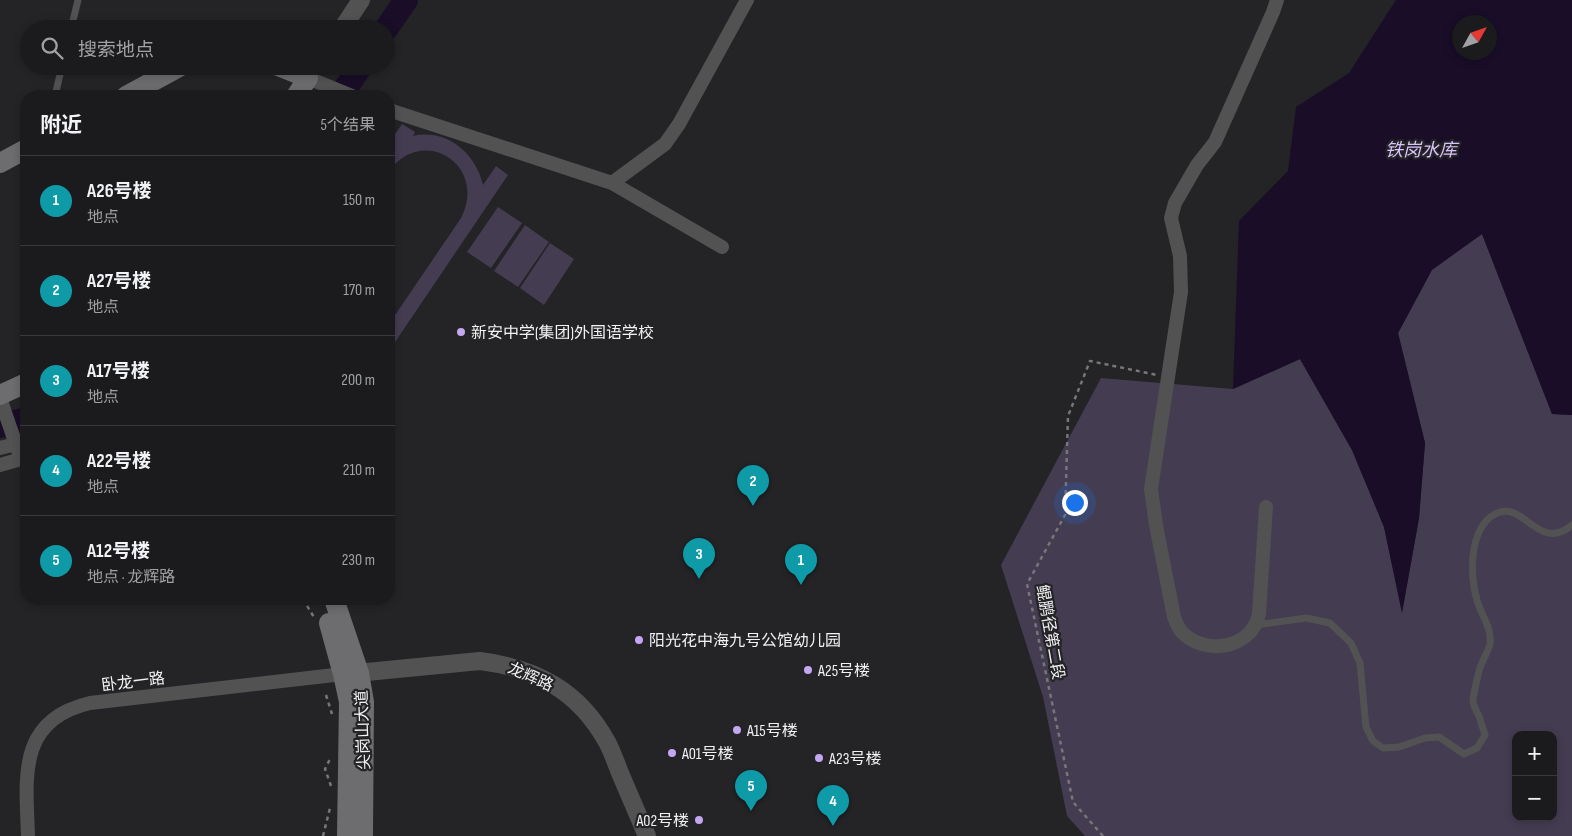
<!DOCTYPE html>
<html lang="zh">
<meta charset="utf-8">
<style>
body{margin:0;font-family:"Sofia Sans Condensed","Noto Sans SC",sans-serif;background:#282729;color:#f1f3f6}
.controls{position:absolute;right:15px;bottom:15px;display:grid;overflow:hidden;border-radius:10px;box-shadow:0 2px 8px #0003}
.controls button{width:45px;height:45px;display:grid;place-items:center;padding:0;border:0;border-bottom:1px solid #39383b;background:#1b1a1c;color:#f1f3f6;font:25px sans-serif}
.compass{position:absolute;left:1452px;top:15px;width:45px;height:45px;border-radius:50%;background:#1b1a1c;box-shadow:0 2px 8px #0003;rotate:50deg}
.you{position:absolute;left:1074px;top:502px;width:18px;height:18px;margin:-12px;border:4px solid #fff;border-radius:50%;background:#1a73e8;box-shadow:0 0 0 8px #1a73e833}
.badge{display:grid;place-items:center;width:32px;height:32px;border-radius:50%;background:#1a73e8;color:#fff;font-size:16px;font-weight:700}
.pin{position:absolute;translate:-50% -41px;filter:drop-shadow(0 1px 2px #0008)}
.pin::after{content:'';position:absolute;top:26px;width:18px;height:15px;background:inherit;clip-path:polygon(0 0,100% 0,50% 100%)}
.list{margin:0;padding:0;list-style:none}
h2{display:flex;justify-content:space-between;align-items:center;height:65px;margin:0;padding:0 20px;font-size:21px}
h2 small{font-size:16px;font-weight:400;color:#a0a1a3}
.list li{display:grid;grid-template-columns:32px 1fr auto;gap:15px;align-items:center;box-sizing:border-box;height:90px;padding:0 20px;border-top:1px solid #39383b}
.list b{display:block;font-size:19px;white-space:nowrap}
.list p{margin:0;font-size:16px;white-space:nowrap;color:#a0a1a3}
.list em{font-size:16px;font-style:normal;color:#a0a1a3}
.icon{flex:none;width:28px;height:28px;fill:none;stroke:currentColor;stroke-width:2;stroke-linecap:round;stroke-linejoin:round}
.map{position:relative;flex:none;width:1572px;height:836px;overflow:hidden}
.search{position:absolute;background:#1b1a1c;box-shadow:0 2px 8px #0003;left:20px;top:20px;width:375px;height:55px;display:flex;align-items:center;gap:12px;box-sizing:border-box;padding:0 18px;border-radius:28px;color:#a0a1a3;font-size:19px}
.panel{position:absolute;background:#1b1a1c;box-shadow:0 2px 8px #0003;left:20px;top:90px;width:375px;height:515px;border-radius:20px}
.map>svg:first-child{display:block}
.green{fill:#443c51;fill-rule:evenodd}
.water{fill:#190d28;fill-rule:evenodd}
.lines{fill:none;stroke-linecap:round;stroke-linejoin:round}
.river{stroke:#190d28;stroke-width:24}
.path{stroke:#777679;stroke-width:2.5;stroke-dasharray:4 4;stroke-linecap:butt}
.service{stroke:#525253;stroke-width:7}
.minor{stroke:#525253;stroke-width:14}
.tertiary{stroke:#525253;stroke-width:18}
.secondary{stroke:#6d6c6e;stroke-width:20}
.poi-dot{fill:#c4a7f1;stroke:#242326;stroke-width:2}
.labels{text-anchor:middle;stroke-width:4.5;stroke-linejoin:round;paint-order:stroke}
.poi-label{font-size:16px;fill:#f1f0f2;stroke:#242326;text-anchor:start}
.street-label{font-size:16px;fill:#f1f0f2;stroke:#242326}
.water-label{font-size:18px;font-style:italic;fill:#d9c3fd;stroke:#242326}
</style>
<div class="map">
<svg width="1572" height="836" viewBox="0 0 1572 836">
<rect width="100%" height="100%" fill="#242326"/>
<!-- green -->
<path class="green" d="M402,124L415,132L413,136C446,128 476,153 483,185L496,166L508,175L389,351V324L461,218C488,166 424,124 389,171V143Z
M498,207L522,223L491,268L467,252Z
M525,225L549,242L518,287L494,271Z
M1482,234L1552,414L1572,415V836H1085L1067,816L1043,697L1001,565L1101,378L1233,389L1300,359L1352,450L1384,527L1402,612L1419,518L1425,443L1398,333L1432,269ZM1516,735H1553V817H1516Z
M550,243L574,259L544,305L520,288Z"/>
<!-- water -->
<path class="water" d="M1396,0H1572V415L1552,414L1482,234L1432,270L1398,333L1425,443L1419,518L1402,613L1384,527L1352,450L1300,359L1233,389L1239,221L1288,171L1296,107L1349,73ZM1460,22H1490V52H1460Z"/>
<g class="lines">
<!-- river -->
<path class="river" d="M386,29L406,0
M340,96L361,66
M0,426L26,419"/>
<!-- path -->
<path class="path" d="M303,599L315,619
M326,695L332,714
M331,786L325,769L331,757
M323,836L330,808
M1103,836L1073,802L1027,584L1065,515L1068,416L1090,361L1157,375"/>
<!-- service -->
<path class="service" d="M71,29L78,0
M55,96L62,66
M1255,625L1306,618L1330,623L1351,643L1360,663L1366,727L1373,741L1383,748L1399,747L1425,738L1439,737L1464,754L1477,748L1485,735C1483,729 1481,722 1479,716C1477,712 1474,707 1473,702C1473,696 1478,674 1480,668C1482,661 1488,652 1490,644C1492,627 1481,615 1477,600C1469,574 1469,522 1500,512C1526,505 1540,552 1572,525"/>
<!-- minor -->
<path class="minor" d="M308,78L352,96
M389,110L612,183L722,247
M612,183L665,144L679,124L747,0
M0,398L21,459L0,465
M0,448L16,444
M1266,507L1259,614C1258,617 1257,622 1255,625C1241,651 1200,653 1181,631C1178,628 1176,622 1174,617L1156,525L1151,489L1181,292L1180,256L1171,218L1175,203L1197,165L1215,142L1273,12L1277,0
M28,836C26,777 17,720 90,703L343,674"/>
<!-- tertiary -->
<path class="tertiary" d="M342,29L361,0
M346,674L480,661C536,668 579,691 607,742C612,751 616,763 620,773C629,794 638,815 647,836"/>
<!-- secondary -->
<path class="secondary" d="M278,66L308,78L296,96
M126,96L181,66
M0,163L26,149
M0,395L26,383
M334,599L359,673L364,702L363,836
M329,623L343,674L349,702L347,836"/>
</g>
<!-- markers -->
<g class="poi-dot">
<circle cx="461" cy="332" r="5"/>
<circle cx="639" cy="640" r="5"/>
<circle cx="808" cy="670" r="5"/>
<circle cx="737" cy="730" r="5"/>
<circle cx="672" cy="753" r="5"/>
<circle cx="819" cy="758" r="5"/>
<circle cx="699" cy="820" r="5"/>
</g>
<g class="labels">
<!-- poi labels -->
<g class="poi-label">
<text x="471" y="338">新安中学(集团)外国语学校</text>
<text x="649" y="646">阳光花中海九号公馆幼儿园</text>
<text x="818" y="676">A25号楼</text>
<text x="747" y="736">A15号楼</text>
<text x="682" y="759">A01号楼</text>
<text x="829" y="764">A23号楼</text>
<text x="689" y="826" text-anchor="end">A02号楼</text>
</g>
<!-- street labels -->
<g class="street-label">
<text transform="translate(1051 632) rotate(80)" y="6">鲲鹏径第二段</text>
<text transform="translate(531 676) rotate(24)" y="6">龙辉路</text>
<text transform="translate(133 681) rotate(-7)" y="6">卧龙一路</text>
<text transform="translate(362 730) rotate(-92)" y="6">尖岗山大道</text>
</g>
<!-- water labels -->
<g class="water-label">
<text x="1421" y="156">铁岗水库</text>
</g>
</g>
</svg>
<div class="controls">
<button>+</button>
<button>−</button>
</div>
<svg class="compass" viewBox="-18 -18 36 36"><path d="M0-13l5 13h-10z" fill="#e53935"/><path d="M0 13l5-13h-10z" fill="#a0a1a3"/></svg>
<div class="you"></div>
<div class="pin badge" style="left:801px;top:585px;background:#0f9aa8">1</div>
<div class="pin badge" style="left:753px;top:506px;background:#0f9aa8">2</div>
<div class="pin badge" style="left:699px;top:579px;background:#0f9aa8">3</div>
<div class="pin badge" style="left:833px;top:826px;background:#0f9aa8">4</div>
<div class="pin badge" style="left:751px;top:811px;background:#0f9aa8">5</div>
<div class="search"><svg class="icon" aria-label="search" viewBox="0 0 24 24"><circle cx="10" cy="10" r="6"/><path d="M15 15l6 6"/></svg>搜索地点</div>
<section class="panel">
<h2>附近<small>5个结果</small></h2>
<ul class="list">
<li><span class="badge" style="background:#0f9aa8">1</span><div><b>A26号楼</b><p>地点</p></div><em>150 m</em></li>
<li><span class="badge" style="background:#0f9aa8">2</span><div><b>A27号楼</b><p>地点</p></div><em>170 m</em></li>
<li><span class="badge" style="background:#0f9aa8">3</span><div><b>A17号楼</b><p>地点</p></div><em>200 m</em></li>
<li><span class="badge" style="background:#0f9aa8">4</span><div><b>A22号楼</b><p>地点</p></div><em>210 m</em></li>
<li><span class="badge" style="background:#0f9aa8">5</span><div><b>A12号楼</b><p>地点 · 龙辉路</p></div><em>230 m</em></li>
</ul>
</section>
</div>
